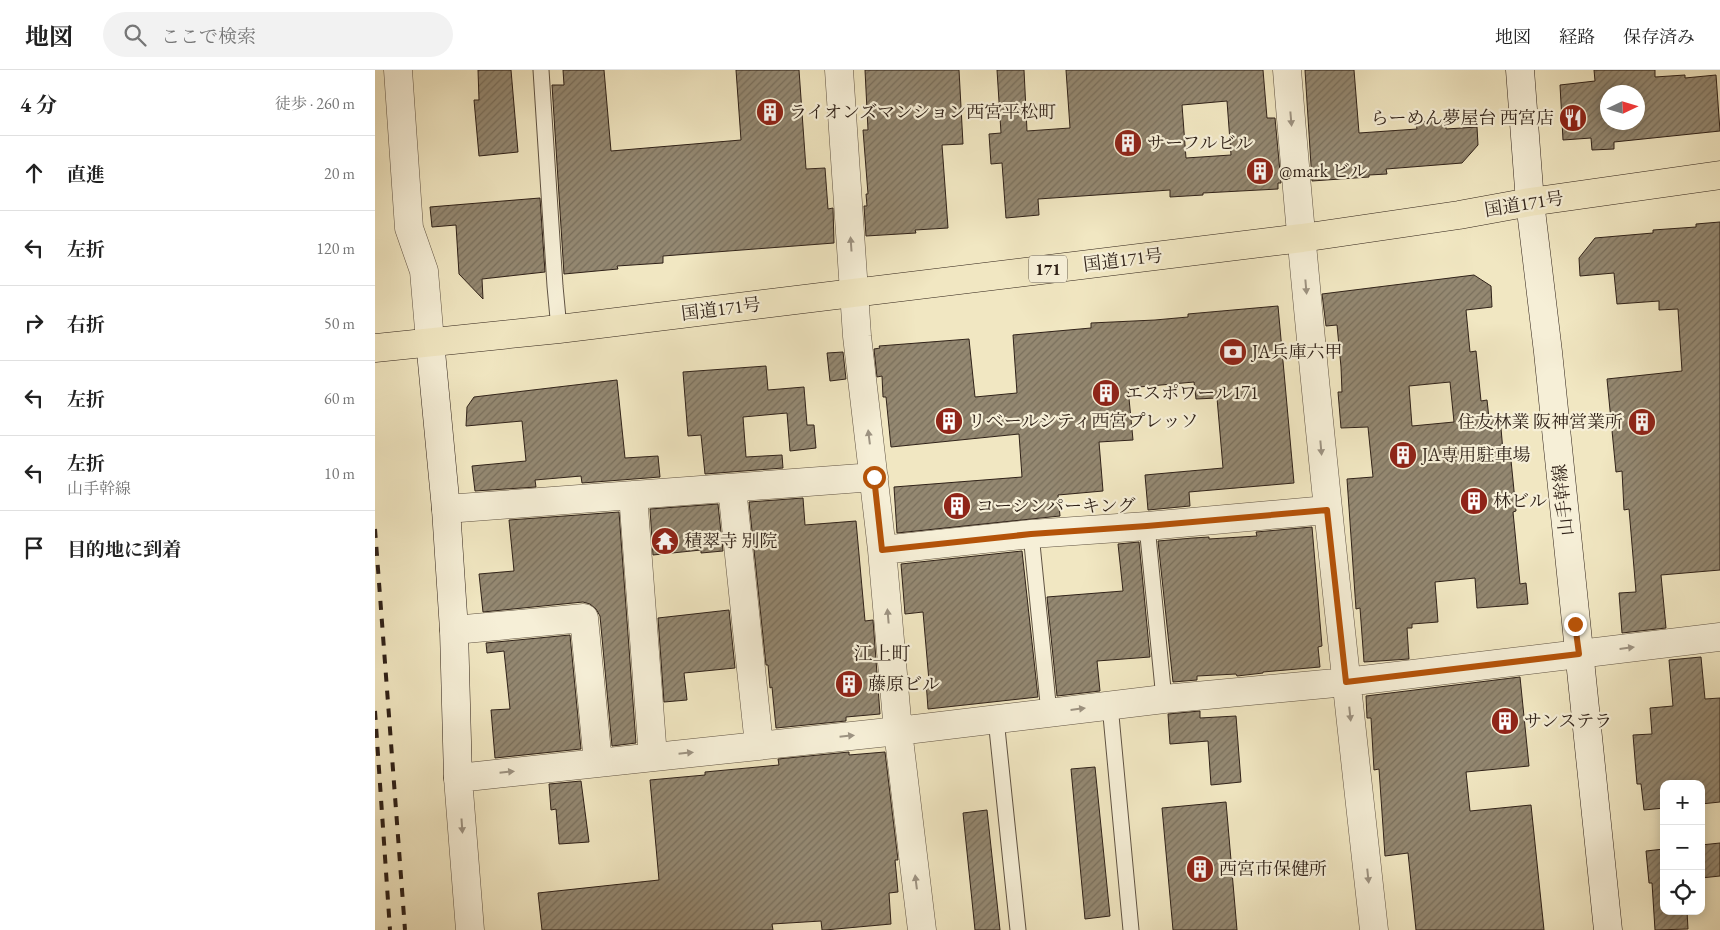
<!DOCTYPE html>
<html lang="ja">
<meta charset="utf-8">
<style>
body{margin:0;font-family:"EB Garamond","Noto Serif JP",serif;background:#f2f2f2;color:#222}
.controls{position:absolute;right:15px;bottom:15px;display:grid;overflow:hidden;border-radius:10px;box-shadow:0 2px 12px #0003}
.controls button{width:45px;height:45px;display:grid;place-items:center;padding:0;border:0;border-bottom:1px solid #e0e0e0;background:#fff;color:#222;font:25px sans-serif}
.compass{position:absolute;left:1225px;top:15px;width:45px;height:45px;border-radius:50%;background:#fff;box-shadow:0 2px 12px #0003;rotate:86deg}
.stop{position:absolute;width:15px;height:15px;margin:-11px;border:4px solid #b45309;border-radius:50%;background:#fff}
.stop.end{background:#b45309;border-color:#fff;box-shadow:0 1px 5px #0008}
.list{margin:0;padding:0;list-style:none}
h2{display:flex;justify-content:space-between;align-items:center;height:65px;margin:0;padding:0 20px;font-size:21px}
h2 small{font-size:16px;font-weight:400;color:#767676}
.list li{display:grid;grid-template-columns:32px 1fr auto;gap:15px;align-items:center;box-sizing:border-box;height:75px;padding:0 20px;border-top:1px solid #e0e0e0}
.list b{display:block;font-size:19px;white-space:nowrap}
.list p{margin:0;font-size:16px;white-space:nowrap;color:#767676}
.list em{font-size:16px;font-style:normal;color:#767676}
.icon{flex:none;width:28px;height:28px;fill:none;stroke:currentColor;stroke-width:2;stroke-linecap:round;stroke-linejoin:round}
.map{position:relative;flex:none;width:1345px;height:860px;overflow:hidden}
header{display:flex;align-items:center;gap:30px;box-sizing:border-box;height:70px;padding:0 25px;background:#fff;border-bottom:1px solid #e0e0e0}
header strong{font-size:24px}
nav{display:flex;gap:28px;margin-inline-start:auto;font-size:18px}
.search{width:350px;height:45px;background:#f2f2f2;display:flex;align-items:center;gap:12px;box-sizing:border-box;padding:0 18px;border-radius:28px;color:#767676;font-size:19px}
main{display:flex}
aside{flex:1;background:#fff}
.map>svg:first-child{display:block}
.building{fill:url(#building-hatch);stroke:#302219;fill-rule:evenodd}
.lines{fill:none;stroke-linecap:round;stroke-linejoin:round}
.lane-casing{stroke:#605343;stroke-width:17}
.street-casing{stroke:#605343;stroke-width:29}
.secondary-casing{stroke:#302219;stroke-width:29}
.highway-casing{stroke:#302219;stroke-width:29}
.lane{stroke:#f6efd7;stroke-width:15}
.street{stroke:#f6efd7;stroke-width:28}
.secondary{stroke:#f6efd7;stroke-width:28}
.highway{stroke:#f1e7c2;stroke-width:28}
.rail{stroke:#302219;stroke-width:4;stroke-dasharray:9 9;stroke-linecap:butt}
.oneway{fill:#9d9382}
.route{stroke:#b45309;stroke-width:6}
.labels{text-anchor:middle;stroke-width:4.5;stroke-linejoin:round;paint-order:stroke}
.shield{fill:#f6efd7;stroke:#6b6052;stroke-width:1}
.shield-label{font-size:16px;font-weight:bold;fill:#302219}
.poi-label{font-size:18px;fill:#302219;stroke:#f6efd7;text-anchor:start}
.street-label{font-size:18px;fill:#302219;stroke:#f6efd7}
.neighbourhood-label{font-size:19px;fill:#302219;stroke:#f6efd7}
</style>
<header>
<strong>地図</strong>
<div class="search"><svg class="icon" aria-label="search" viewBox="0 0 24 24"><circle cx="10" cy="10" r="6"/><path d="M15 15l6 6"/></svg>ここで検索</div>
<nav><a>地図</a><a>経路</a><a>保存済み</a></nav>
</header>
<main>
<aside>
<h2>4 分<small>徒歩 · 260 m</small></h2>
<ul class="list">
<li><svg class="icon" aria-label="ahead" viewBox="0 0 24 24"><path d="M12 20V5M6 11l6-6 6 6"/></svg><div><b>直進</b></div><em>20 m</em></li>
<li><svg class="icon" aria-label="left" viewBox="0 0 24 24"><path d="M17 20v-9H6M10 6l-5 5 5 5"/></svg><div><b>左折</b></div><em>120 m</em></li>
<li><svg class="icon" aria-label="right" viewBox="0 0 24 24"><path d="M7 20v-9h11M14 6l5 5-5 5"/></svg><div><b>右折</b></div><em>50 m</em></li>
<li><svg class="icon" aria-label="left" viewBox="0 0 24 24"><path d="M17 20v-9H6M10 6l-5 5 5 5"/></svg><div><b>左折</b></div><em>60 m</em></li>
<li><svg class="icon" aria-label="left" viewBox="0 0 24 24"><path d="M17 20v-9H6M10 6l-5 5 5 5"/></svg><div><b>左折</b><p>山手幹線</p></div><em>10 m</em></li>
<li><svg class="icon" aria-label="arrive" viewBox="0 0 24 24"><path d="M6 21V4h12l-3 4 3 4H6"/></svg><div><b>目的地に到着</b></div></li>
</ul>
</aside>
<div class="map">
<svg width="1345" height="860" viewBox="0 0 1345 860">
<defs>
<pattern id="building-hatch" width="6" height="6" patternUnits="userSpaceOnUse" patternTransform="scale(1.25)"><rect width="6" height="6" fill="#948871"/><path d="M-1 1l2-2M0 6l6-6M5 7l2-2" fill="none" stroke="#796f5c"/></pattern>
</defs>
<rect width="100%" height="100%" fill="#f1e7c2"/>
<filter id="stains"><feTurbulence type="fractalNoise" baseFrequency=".004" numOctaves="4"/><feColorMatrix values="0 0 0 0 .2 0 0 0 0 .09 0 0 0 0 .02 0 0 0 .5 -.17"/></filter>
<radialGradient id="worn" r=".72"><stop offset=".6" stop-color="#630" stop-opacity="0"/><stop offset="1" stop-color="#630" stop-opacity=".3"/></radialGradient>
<!-- building -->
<path class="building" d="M103,0H136L143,82L104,86L99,30H104Z
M188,0H229L236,81L366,70L361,0H424L431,99L450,98L453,139L458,138L459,173L288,186V193L242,196L243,199L189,204L177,15H189Z
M490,0H584L588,74L567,75L573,158L540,160L541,163L491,166L489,136H492L491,124H493L488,60H493Z
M622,0H649L652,61L695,58L691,0H888L892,48H900L906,113H903V119L828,123V125L795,127V120L663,129L664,145L631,148L627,93L616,94L614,64L626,63ZM852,31L856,85L811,88L807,35Z
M930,0H979L984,63L1042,59L1041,52L1071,50V59L1102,57L1103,75L1087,93L1011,99L1012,104L994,105V107L937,111Z
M1219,0H1280V7L1310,5V8L1341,5L1345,61L1239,72V79L1217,80L1216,68L1188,70L1185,15L1220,11ZM1232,22H1262V52H1232Z
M165,128L170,202L107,209L108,229L84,204L81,155L57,157L55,137Z
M1345,152V500L1286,505L1291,558L1247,563L1244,523L1261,522L1254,439L1249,440L1247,401L1241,402L1232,309L1307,301L1303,239L1284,240V231L1242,234L1239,203L1205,206L1204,188L1220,168L1278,163V160L1321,157V154Z
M1099,205L1116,216L1117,237L1091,240L1095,282L1101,281L1106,331L1112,330L1114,348L1125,347L1128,381L1135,380L1141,441L1138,442L1145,514L1151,513L1153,534L1102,538L1100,508L1060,512L1063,552L1037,554V558H1032L1034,589L989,592L985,538L981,539L972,409L998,407L993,357L966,358L963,322H967L966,297L962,255L951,256L947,224ZM1075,312L1079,352L1037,356L1034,316Z
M903,236L919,413L814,422L815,436L773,440L770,405L848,398L842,328L821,329L819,312L753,318L758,370L724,372L728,421L683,425L685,446L522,463L519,417L647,407L644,364L516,377L511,327H508L507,306L502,307L499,279L505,278L504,276L594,269L600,327L642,323L638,265L716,258V253L780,250L813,247V244Z
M468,282L471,309L455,311L452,283Z
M391,296L393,320L429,317L432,355H439L441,378L415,381L412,343L368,347L371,387L407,385L408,398L330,404L326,365L313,366L308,302Z
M242,310L250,388L283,386L285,407L207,413L206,406L160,410L161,417L100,421L97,396L151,391L147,351L91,356L92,337L99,327Z
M428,428L430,455L481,451L490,551L498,550L505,644L471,647V651L401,658L397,617L395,618L393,595H391L374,432Z
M343,434L348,481L326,483V480L278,485L275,439Z
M244,442L261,673L237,676L225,546L221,539L215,534L208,532L108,542L104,504L139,501L134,450Z
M937,457L947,576L943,577L945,597L888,602V603L862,606L861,604L822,606V610L798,612L783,471L818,468L834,467V469L882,466L881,462Z
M764,472L775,587L722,591L725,621L682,626L672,527L748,521L743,474Z
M647,481L663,627L553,639L551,611H554L548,542L530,544L526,494Z
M354,540L360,598L309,603L312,630L289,632L283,548Z
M195,565L206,679L120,688L116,640L135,639L129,581L112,583L111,573Z
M1326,587L1330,629L1345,628V732L1326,734V714H1289V738L1269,740L1266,714H1262L1258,665L1277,664L1275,638L1298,636L1294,590Z
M1145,607L1154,696L1091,702L1095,741L1156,735L1169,860H1041L1033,783L1010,786L1004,699L999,700L996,648H992L991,626Z
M825,641V648L861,646L866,712L836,715L833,671L795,674L793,644Z
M474,682V685L510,682L523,790H520L523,822L514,823L516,854L450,860H447L446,851L397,854L398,860H167L163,823L284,810L275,710L330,705V702L404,695L403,689Z
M720,697L735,846L710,849L696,699Z
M206,711L214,772L184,774L181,739L176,740L174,714Z
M851,732L862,860H798L787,738Z
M612,740L625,860H600L588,743Z
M1345,773V806L1326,808V775Z
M1289,779V841H1312L1313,859L1280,860L1277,813H1274L1271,781Z"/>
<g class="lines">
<defs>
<path id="lane" d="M166,0L180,216L184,259
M772,456L789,629
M656,464L674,643
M735,635L756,860
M621,649L643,860"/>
<path id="street" d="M23,0L34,158L49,201L55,271
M464,0L482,266L507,480L523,661L547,860
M912,0C935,287 967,574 999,860
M357,418L384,675
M258,425L278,687
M71,439L499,407
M507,480L656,464L772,456L952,440
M79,560L209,548L223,693
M95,860L83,708L523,661L789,629L971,612L1345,567"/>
<path id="secondary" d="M1145,0L1155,132L1173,282L1233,860
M55,271L71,439L79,560L83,708"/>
<path id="highway" d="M0,278L184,259L927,168L1084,145L1155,132L1345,105"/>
</defs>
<!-- lane casing -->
<use href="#lane" class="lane-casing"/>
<!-- street casing -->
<use href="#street" class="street-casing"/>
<!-- secondary casing -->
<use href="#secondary" class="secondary-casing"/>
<!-- highway casing -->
<use href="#highway" class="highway-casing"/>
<!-- lane -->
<use href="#lane" class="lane"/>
<!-- street -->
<use href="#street" class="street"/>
<!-- secondary -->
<use href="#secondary" class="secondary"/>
<!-- highway -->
<use href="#highway" class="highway"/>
<!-- rail -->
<path class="rail" d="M0,459L30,860
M0,641L15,860"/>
</g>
<!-- one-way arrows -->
<defs><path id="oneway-solid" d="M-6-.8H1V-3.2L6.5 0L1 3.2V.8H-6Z" transform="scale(1.25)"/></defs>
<g class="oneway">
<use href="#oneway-solid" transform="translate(916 49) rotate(85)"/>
<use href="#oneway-solid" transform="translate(476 174) rotate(-94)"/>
<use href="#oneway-solid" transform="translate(931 217) rotate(85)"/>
<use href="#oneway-solid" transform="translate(494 367) rotate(-97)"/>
<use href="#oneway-solid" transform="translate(946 378) rotate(85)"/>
<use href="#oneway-solid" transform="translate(513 546) rotate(-95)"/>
<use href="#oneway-solid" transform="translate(1252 578) rotate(-7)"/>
<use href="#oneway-solid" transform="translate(703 639) rotate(-7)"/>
<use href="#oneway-solid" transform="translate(975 644) rotate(84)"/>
<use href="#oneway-solid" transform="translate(472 666) rotate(-6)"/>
<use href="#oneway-solid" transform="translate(311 683) rotate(-6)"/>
<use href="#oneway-solid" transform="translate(132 702) rotate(-6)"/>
<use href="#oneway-solid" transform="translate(87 756) rotate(86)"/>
<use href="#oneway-solid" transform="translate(993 806) rotate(84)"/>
<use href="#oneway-solid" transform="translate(541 812) rotate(-97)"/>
</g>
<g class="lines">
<!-- route -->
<path class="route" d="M499,407L507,480L656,464L772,456L952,440L971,612L1204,584L1200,554"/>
</g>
<!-- icons -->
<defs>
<symbol id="building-disc" viewBox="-11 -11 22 22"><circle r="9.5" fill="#8f2418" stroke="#f6efd7"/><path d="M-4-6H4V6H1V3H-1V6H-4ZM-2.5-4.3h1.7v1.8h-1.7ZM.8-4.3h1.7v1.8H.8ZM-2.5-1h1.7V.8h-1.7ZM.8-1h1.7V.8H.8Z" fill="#fff"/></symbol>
<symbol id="restaurant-disc" viewBox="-11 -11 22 22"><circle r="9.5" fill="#8f2418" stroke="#f6efd7"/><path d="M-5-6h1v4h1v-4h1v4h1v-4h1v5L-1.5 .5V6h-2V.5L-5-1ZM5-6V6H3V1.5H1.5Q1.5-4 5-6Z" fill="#fff"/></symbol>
<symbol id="bank-disc" viewBox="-11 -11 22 22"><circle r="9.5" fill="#8f2418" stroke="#f6efd7"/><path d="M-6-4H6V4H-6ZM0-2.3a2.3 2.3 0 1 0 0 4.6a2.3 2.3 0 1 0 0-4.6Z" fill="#fff"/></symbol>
<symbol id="temple-disc" viewBox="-11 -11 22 22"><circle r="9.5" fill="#8f2418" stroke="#f6efd7"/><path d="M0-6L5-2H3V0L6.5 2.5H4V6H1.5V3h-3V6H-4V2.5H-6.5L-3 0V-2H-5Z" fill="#fff"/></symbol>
</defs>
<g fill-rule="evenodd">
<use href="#building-disc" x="379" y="26" width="32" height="32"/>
<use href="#restaurant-disc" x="1182" y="32" width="32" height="32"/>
<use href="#building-disc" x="737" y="57" width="32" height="32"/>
<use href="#building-disc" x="869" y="85" width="32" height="32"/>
<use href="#bank-disc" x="842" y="266" width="32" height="32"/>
<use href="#building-disc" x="715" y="307" width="32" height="32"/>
<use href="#building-disc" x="558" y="335" width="32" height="32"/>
<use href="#building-disc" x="1251" y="336" width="32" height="32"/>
<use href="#building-disc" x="1012" y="369" width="32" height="32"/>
<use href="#building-disc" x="1083" y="415" width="32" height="32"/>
<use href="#building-disc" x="566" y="420" width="32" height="32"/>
<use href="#temple-disc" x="274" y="455" width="32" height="32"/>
<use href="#building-disc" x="458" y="598" width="32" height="32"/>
<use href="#building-disc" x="1114" y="635" width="32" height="32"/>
<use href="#building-disc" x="809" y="783" width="32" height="32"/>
</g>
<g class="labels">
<!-- shield labels -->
<rect class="shield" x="654" y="185.5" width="38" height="27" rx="4"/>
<g class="shield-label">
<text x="673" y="205">171</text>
</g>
<!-- poi labels -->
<g class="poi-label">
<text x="414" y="48">ライオンズマンション西宮平松町</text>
<text x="1179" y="54" text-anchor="end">らーめん夢屋台 西宮店</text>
<text x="772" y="79">サーフルビル</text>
<text x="904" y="107">@mark ビル</text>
<text x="877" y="288">JA兵庫六甲</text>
<text x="750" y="329">エスポワール171</text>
<text x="593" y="357">リベールシティ西宮プレッソ</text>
<text x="1248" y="358" text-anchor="end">住友林業 阪神営業所</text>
<text x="1047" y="391">JA専用駐車場</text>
<text x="1118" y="437">林ビル</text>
<text x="601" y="442">コーシンパーキング</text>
<text x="309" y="477">積翠寺 別院</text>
<text x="493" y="620">藤原ビル</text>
<text x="1149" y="657">サンステラ</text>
<text x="844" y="805">西宮市保健所</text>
</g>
<!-- street labels -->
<g class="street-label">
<text transform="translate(1149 134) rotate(-9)" y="6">国道171号</text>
<text transform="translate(748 190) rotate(-7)" y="6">国道171号</text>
<text transform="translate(346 239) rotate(-7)" y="6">国道171号</text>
<text transform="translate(1188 430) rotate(-96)" y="6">山手幹線</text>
</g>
<!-- neighbourhood labels -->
<g class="neighbourhood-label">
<text x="507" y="590">江上町</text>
</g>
</g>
<rect width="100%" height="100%" filter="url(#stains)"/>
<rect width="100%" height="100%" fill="url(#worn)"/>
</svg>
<div class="controls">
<button>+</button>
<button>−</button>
<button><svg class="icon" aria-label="locate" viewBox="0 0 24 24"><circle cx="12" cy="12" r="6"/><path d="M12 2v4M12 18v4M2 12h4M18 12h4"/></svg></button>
</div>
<svg class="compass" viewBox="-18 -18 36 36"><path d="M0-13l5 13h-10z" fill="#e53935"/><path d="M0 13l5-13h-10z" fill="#767676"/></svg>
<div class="stop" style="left:499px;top:407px"></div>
<div class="stop end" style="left:1200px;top:554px"></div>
</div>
</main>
